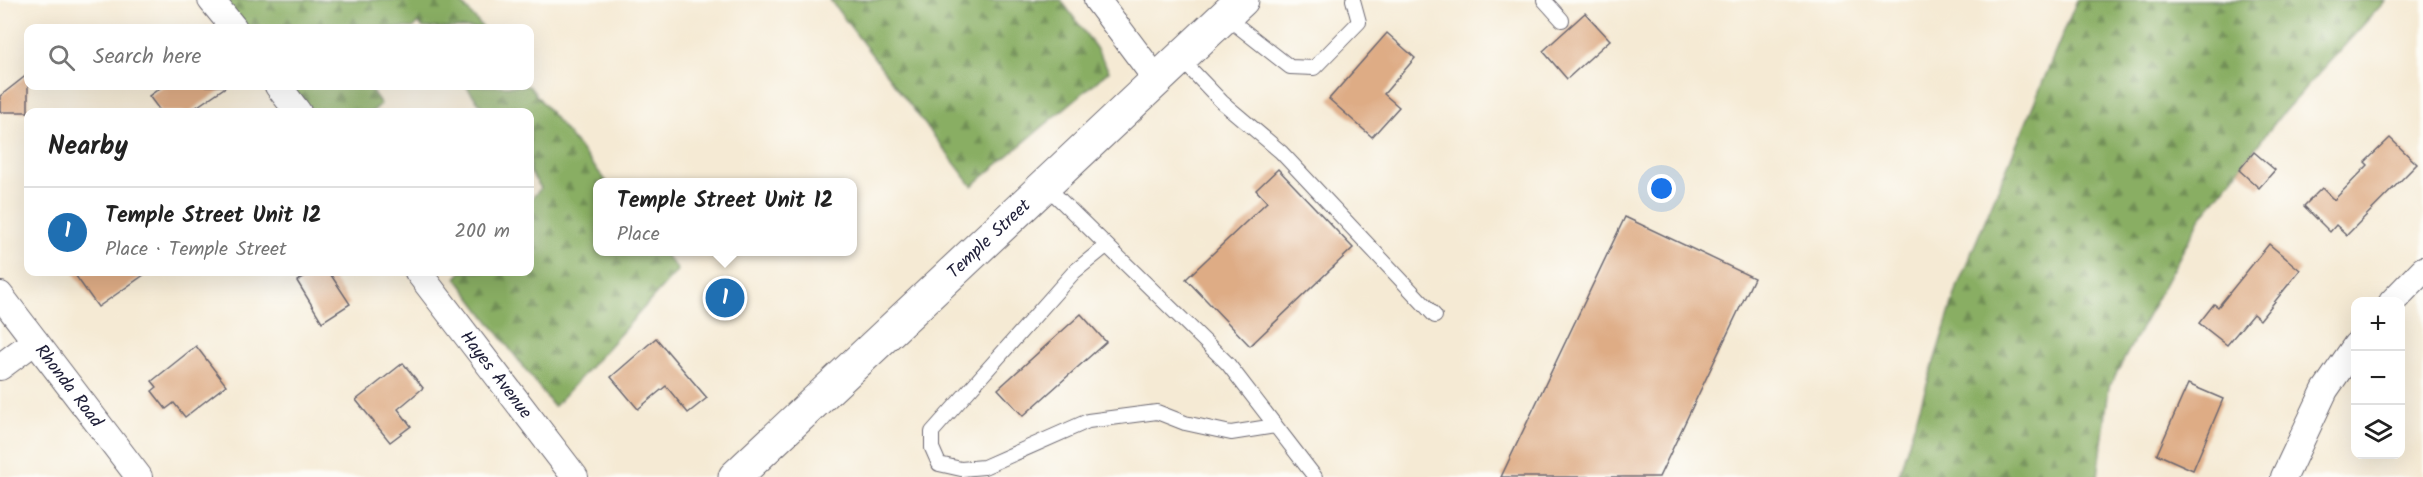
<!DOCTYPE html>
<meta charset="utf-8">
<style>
body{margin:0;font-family:Kalam,sans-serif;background:#f2f2f2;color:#222}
.controls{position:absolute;right:18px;bottom:18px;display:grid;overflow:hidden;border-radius:12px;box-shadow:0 6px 24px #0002}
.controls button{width:54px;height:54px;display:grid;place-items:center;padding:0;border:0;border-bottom:2px solid #e0e0e0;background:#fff;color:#222;font:30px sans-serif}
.you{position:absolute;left:1662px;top:189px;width:21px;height:21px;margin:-15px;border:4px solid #fff;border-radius:50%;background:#1a73e8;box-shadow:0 0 0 9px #1a73e833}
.badge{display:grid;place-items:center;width:39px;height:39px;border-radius:50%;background:#1f6fb2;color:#fff;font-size:20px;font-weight:700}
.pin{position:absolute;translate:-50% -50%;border:3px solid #fff;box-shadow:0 2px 6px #0006}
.popup{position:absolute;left:593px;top:178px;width:264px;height:78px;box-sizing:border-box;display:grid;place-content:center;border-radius:12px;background:#fff;filter:drop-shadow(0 2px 4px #0005);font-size:20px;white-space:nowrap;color:#767676}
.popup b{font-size:22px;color:#222}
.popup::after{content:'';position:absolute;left:50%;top:100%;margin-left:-12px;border:12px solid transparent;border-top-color:#fff}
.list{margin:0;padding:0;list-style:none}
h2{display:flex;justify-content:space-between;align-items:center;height:78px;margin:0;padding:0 24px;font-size:26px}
h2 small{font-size:20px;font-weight:400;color:#767676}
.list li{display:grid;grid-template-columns:39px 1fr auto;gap:18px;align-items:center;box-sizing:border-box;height:90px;padding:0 24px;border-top:2px solid #e0e0e0}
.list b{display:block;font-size:22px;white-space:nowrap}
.list p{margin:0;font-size:20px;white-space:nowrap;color:#767676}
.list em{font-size:20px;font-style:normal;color:#767676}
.icon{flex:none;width:33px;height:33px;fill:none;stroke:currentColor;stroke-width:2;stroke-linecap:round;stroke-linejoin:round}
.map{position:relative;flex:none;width:2423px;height:477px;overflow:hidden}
.search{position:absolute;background:#fff;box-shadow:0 6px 24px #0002;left:24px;top:24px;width:510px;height:66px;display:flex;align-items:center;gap:15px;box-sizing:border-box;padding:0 21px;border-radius:12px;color:#767676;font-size:22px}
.panel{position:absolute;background:#fff;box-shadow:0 6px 24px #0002;left:24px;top:108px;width:510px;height:168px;border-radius:12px}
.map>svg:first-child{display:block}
.forest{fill:url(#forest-firs);stroke:#566850;stroke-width:1.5}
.building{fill:#deac85}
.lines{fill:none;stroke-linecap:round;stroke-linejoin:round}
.lane-casing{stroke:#6c6871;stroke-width:16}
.street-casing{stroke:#6c6871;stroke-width:28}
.secondary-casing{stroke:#6c6871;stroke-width:35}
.lane{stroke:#fff;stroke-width:14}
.street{stroke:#fff;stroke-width:26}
.secondary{stroke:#fff;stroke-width:33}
.labels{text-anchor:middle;stroke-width:4.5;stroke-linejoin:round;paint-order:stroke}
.street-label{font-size:18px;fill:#22223b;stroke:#fdfcf7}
</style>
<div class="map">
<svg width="2423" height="477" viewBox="0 0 2423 477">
<defs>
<pattern id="forest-firs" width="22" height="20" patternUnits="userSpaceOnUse" patternTransform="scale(1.5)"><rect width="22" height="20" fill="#89ae64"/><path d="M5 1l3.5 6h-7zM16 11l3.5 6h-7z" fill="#708d54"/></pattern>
</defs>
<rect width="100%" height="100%" fill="#fdfcf7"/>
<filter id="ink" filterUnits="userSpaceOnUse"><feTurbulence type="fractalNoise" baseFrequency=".0167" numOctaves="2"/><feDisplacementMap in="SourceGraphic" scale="12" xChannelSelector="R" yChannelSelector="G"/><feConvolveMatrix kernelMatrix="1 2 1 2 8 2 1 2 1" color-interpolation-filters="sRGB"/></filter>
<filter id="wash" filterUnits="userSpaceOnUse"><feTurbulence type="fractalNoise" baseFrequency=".008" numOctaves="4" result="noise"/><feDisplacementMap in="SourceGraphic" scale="24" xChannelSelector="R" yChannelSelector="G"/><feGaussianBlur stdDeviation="1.35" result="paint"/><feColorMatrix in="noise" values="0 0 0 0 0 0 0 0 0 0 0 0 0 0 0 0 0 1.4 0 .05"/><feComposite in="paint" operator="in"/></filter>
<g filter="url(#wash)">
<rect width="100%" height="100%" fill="#f5ead4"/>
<!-- forest -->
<path class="forest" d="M220,0H459L483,28H423L419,23L413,28H240Z
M830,0H1061L1096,48L1109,71L972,186Z
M2077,0H2386L2281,115L2200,219L2109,387L2098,477H1898L1958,285Z
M290,86H368L381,104L372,112H314Z
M466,86H529L607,182H598V252H663L678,270L554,407L456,278L461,272H530V200L541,188L530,172V112H486Z"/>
<g id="blocks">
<!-- building -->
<path class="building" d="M1585,13L1610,40L1567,79L1543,51Z
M1387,33L1415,58L1384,94L1399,107L1372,137L1329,99Z
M28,74V112H0V96Z
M163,86H227L189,112H161L149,96Z
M2390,138L2417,164L2347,235L2336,225L2330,232L2304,206L2322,188L2334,200L2368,165L2365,162Z
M2254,152L2275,170L2259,188L2239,170Z
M1278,169L1353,248L1250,346L1186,279L1267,202L1256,190Z
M1625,217L1754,278L1659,477H1501Z
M2269,244L2300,270L2260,320L2253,314L2227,345L2199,323L2214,304L2218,307Z
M73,272H148L98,307Z
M312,272H329L350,304L322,322L297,281Z
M1081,314L1106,342L1023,416L998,389Z
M656,338L707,398L688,413L666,386L638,409L611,377Z
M196,346L226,385L185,417L174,403L166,409L152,391L157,387L152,381Z
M403,363L423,388L398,409L411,426L390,442L356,400Z
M2188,384L2223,399L2193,470L2157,454Z"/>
</g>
</g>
<g filter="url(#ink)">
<use href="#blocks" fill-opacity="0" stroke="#6c6871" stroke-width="1.5"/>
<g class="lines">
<defs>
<path id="lane" d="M1544,0L1562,20
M1225,16L1290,67L1314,68L1359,22L1353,0
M1180,58L1222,102L1281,152L1435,316
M1045,185L1228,364L1315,477
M1106,246L1074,272L932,432V448L939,464L961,469L984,467L1088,421L1157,412L1185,423L1231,433L1275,426"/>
<g id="street">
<path d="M211,0L234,28"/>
<path d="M1097,0L1157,80"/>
<path d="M278,86L298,112"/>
<path id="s1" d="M418,272L575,477"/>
<path id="s2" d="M0,295L139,477"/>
<path d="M2392,302L2423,270"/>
<path d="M0,367L35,341"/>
<path d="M2284,477L2325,390L2356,345"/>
</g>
<g id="secondary">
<path id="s3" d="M735,477L1242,0"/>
</g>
</defs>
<!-- lane casing -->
<use href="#lane" class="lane-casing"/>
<!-- street casing -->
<use href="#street" class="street-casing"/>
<!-- secondary casing -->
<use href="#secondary" class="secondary-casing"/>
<!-- lane -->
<use href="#lane" class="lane"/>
<!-- street -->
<use href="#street" class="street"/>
<!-- secondary -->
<use href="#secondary" class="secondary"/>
</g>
</g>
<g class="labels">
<!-- street labels -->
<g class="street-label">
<text dy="6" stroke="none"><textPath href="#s3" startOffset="348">Temple Street</textPath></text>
<text dy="6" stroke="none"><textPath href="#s1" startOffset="129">Hayes Avenue</textPath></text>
<text dy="6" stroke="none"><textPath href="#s2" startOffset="114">Rhonda Road</textPath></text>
</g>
</g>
</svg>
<div class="controls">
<button>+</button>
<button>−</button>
<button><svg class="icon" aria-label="layers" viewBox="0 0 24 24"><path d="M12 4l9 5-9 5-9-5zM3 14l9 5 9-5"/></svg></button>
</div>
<div class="you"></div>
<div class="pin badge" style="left:725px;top:298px">1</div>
<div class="popup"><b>Temple Street Unit 12</b>Place</div>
<div class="search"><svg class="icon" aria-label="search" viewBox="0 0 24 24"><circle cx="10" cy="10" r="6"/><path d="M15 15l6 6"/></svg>Search here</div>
<section class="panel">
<h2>Nearby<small></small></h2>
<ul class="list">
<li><span class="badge">1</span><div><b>Temple Street Unit 12</b><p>Place · Temple Street</p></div><em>200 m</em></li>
</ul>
</section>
</div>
